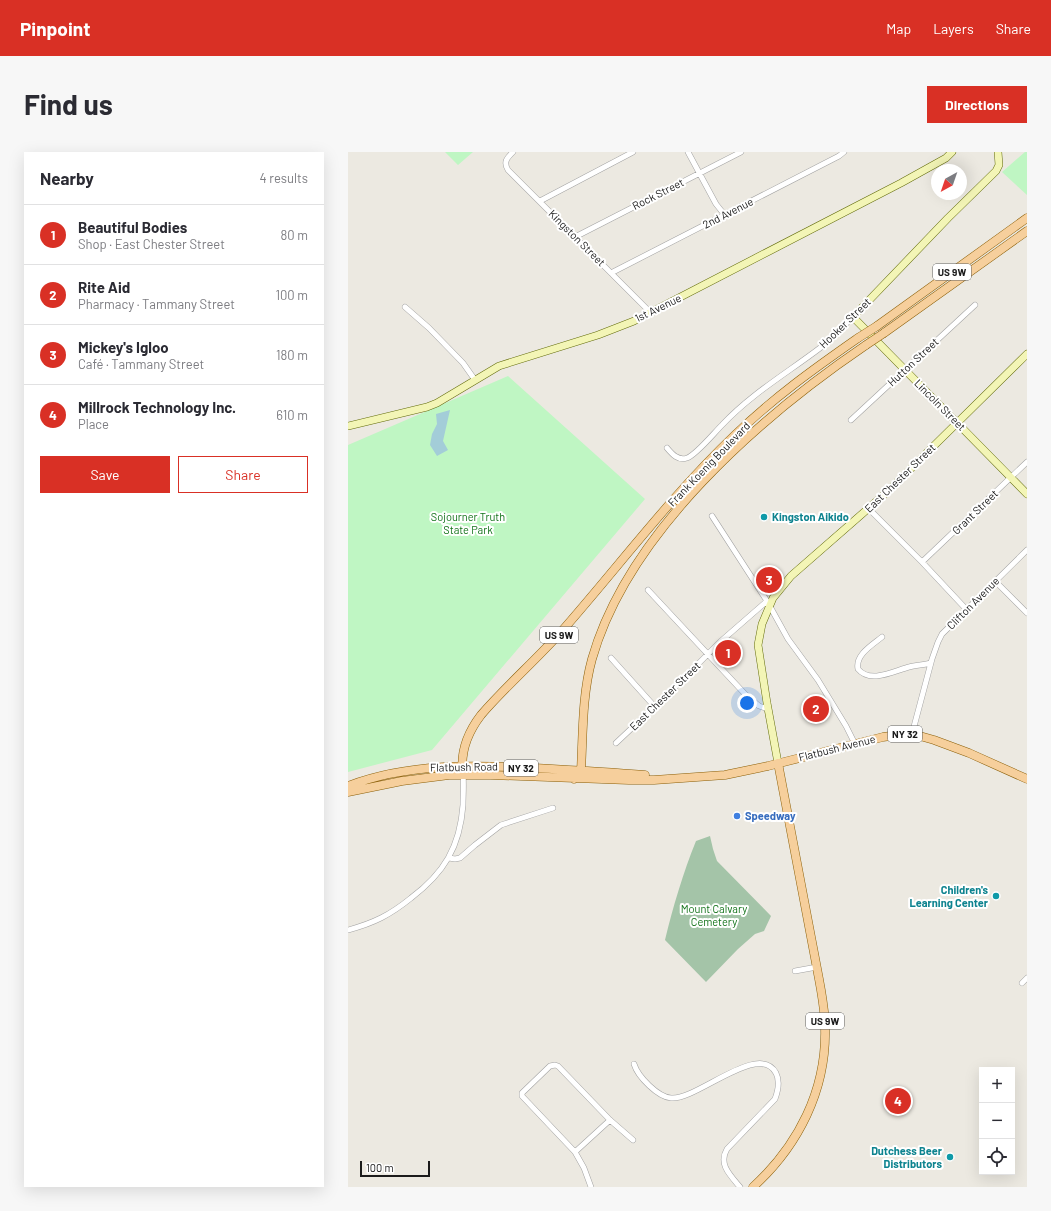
<!DOCTYPE html>
<meta charset="utf-8">
<style>
body{margin:0;font-family:Barlow,sans-serif;background:#f7f7f7;color:#2b2b33}
.controls{position:absolute;right:12px;bottom:12px;display:grid;overflow:hidden;border-radius:0px;box-shadow:0 4px 16px #0002}
.controls button{width:36px;height:36px;display:grid;place-items:center;padding:0;border:0;border-bottom:1px solid #e1e1e2;background:#fff;color:#2b2b33;font:20px sans-serif}
.compass{position:absolute;left:583px;top:12px;width:36px;height:36px;border-radius:50%;background:#fff;box-shadow:0 4px 16px #0002;rotate:220deg}
.scale{position:absolute;left:12px;bottom:10px;width:70px;box-sizing:border-box;padding-left:4px;border:2px solid #1b1b1b;border-top:0;font-size:11px;line-height:14px;white-space:nowrap;color:#1b1b1b;-webkit-text-stroke:3px #fff;paint-order:stroke}
.you{position:absolute;left:399px;top:551px;width:14px;height:14px;margin:-10px;border:3px solid #fff;border-radius:50%;background:#1a73e8;box-shadow:0 0 0 6px #1a73e833}
.badge{display:grid;place-items:center;width:26px;height:26px;border-radius:50%;background:#d93025;color:#fff;font-size:13px;font-weight:700}
.pin{position:absolute;translate:-50% -50%;border:2px solid #fff;box-shadow:0 1px 4px #0006}
.list{margin:0;padding:0;list-style:none}
h2{display:flex;justify-content:space-between;align-items:center;height:52px;margin:0;padding:0 16px;font-size:17px}
h2 small{font-size:13px;font-weight:400;color:#7c7c81}
.list li{display:grid;grid-template-columns:26px 1fr auto;gap:12px;align-items:center;box-sizing:border-box;height:60px;padding:0 16px;border-top:1px solid #e1e1e2}
.list b{display:block;font-size:15px;white-space:nowrap}
.list p{margin:0;font-size:13px;white-space:nowrap;color:#7c7c81}
.list em{font-size:13px;font-style:normal;color:#7c7c81}
.actions{display:flex;gap:8px;padding:12px 16px}
.actions a{flex:1;padding:9px 0;border:1px solid #d93025;border-radius:0px;text-align:center;font-size:14px;color:#d93025}
.actions .main{background:#d93025;color:#fff}
.icon{flex:none;width:22px;height:22px;fill:none;stroke:currentColor;stroke-width:2;stroke-linecap:round;stroke-linejoin:round}
.map{position:relative;flex:none;width:679px;height:1035px;overflow:hidden;border-radius:0px}
header{display:flex;align-items:center;gap:24px;box-sizing:border-box;height:56px;padding:0 20px;background:#d93025;color:#fff}
header strong{font-size:19px}
nav{display:flex;gap:22px;margin-inline-start:auto;font-size:14px}
.intro{display:flex;align-items:center;justify-content:space-between;box-sizing:border-box;height:96px;padding:0 24px}
h1{margin:0;font-size:28px}
.button{padding:10px 18px;border-radius:0px;background:#d93025;color:#fff;font-size:14px;font-weight:700}
main{display:flex;gap:24px;padding:0 24px}
aside{flex:1;background:#fff;border-radius:0px;box-shadow:0 4px 16px #0002}
.map>svg:first-child{display:block}
.cemetery{fill:#a4c4a8}
.park{fill:#bff6c3}
.water{fill:#a3cdd8}
.lines{fill:none;stroke-linecap:round;stroke-linejoin:round}
.street-casing{stroke:#a2a2a2;stroke-width:6}
.secondary-casing{stroke:#616a0a;stroke-width:8}
.primary-casing{stroke:#8b5f08;stroke-width:9}
.street{stroke:#fff;stroke-width:5}
.secondary{stroke:#f3f5b6;stroke-width:7}
.primary{stroke:#f6cf9c;stroke-width:8}
.primary-bridge-casing{stroke:#8b5f08;stroke-width:9;stroke-linecap:butt}
.primary-bridge{stroke:#f6cf9c;stroke-width:8}
.culture-dot{fill:#0f9aa8;stroke:#fff;stroke-width:1.5}
.shop-dot{fill:#3f7fe0;stroke:#fff;stroke-width:1.5}
.labels{text-anchor:middle;stroke-width:4;stroke-linejoin:round;paint-order:stroke}
.shield{fill:#fff;stroke:#5f5f5f;stroke-width:1}
.shield-label{font-size:10px;font-weight:bold;fill:#1b1b1b}
.street-label{font-size:11px;fill:#1b1b1b;stroke:#fff}
.park-label{font-size:11px;fill:#117218;stroke:#fff}
.culture-label{font-size:11px;font-weight:bold;fill:#0d838f;stroke:#fff;text-anchor:end}
.shop-label{font-size:11px;font-weight:bold;fill:#366cbe;stroke:#fff;text-anchor:start}
</style>
<header>
<strong>Pinpoint</strong>
<nav><a>Map</a><a>Layers</a><a>Share</a></nav>
</header>
<div class="intro"><h1>Find us</h1><a class="button">Directions</a></div>
<main>
<aside>
<h2>Nearby<small>4 results</small></h2>
<ul class="list">
<li><span class="badge">1</span><div><b>Beautiful Bodies</b><p>Shop · East Chester Street</p></div><em>80 m</em></li>
<li><span class="badge">2</span><div><b>Rite Aid</b><p>Pharmacy · Tammany Street</p></div><em>100 m</em></li>
<li><span class="badge">3</span><div><b>Mickey's Igloo</b><p>Café · Tammany Street</p></div><em>180 m</em></li>
<li><span class="badge">4</span><div><b>Millrock Technology Inc.</b><p>Place</p></div><em>610 m</em></li>
</ul>
<div class="actions"><a class="main">Save</a><a>Share</a></div>
</aside>
<div class="map">
<svg width="679" height="1035" viewBox="0 0 679 1035">
<rect width="100%" height="100%" fill="#ece9e1"/>
<!-- cemetery -->
<path class="cemetery" d="M362,684L365,697L369,709L423,764L416,779L407,782L390,797L358,830L317,788C325,755 335,721 348,689Z"/>
<!-- park -->
<path class="park" d="M97,0H125L110,13Z
M677,0H679V43L654,20Z
M160,224L297,347L84,598L0,620V293Z"/>
<!-- water -->
<path class="water" d="M102,258L95,289L100,298L89,304L82,293L84,282L89,272L88,262Z"/>
<g class="lines">
<defs>
<path id="street" d="M165,0C159,6 155,10 160,18L303,161
M340,0L368,52L376,62
M192,49L285,0
M227,85L393,0
M263,121L491,4L496,0
M57,155L81,176L115,211L127,228
M503,268L627,153
M319,296C324,302 330,309 339,306C348,303 366,281 374,273C403,242 439,221 472,196C484,187 494,175 505,165
M521,357L574,410L618,457
M364,364L419,449L440,487L470,528L498,574L507,592
M574,410L679,310
M647,429L679,461
M300,438L397,542L411,554L420,557
M534,485C524,493 507,503 510,517C522,532 546,519 561,515C568,513 576,513 583,511
M263,506L307,555
M564,582L584,507L590,490L594,482L679,398
M268,591L318,544L372,490L419,449
M101,706L107,707L112,706L127,693L153,673L205,656
M0,778C26,771 42,763 63,746C96,721 112,695 115,653C115,643 116,633 115,622
M447,819L469,815
M674,831L679,826
M286,912C290,925 310,945 323,946C348,949 411,889 428,921C432,929 430,939 427,947L379,997C370,1012 382,1023 392,1035
M227,1000L262,968
M243,1035L236,1016L227,1000L174,944V941L202,914L207,913L210,914L262,968L285,988"/>
<path id="secondary" d="M650,0L651,13L648,19L600,66L505,165L679,342
M0,274L79,255L89,251L151,214L250,183L286,169L553,31L598,6L604,0
M430,611L419,551L410,493L414,472L425,446L443,424L538,341L679,202"/>
<path id="primary" d="M529,174L679,66
M536,181L679,79
M115,622C112,601 120,580 133,563C158,534 187,509 213,480C271,414 323,344 387,283C425,246 467,216 510,186
M226,627L231,622L233,619C235,582 234,543 244,507C280,380 412,265 518,193
M0,634C60,611 124,613 187,616C224,618 260,620 297,623
M0,640L54,629L101,623H143L281,628H306L377,623L420,614L535,585L557,582L572,584L586,588L621,601L679,627
M405,1035C450,994 479,938 477,875C477,859 474,843 471,827L430,611"/>
</defs>
<!-- street casing -->
<use href="#street" class="street-casing"/>
<!-- secondary casing -->
<use href="#secondary" class="secondary-casing"/>
<!-- primary casing -->
<use href="#primary" class="primary-casing"/>
<!-- street -->
<use href="#street" class="street"/>
<!-- secondary -->
<use href="#secondary" class="secondary"/>
<!-- primary -->
<use href="#primary" class="primary"/>
<defs>
<path id="primary-bridge" d="M510,186L529,174
M518,193L536,181"/>
</defs>
<!-- primary-bridge casing -->
<use href="#primary-bridge" class="primary-bridge-casing"/>
<!-- primary-bridge -->
<use href="#primary-bridge" class="primary-bridge"/>
</g>
<!-- markers -->
<g class="culture-dot">
<circle cx="416" cy="365" r="4"/>
<circle cx="648" cy="744" r="4"/>
<circle cx="602" cy="1005" r="4"/>
</g>
<circle class="shop-dot" cx="389" cy="664" r="4"/>
<g class="labels">
<!-- shield labels -->
<g class="shield">
<rect x="585" y="112" width="38" height="16" rx="3"/>
<rect x="192" y="475" width="38" height="16" rx="3"/>
<rect x="540" y="574" width="34" height="16" rx="3"/>
<rect x="156" y="608" width="34" height="16" rx="3"/>
<rect x="458" y="861" width="38" height="16" rx="3"/>
</g>
<g class="shield-label">
<text x="604" y="124">US 9W</text>
<text x="211" y="487">US 9W</text>
<text x="557" y="586">NY 32</text>
<text x="173" y="620">NY 32</text>
<text x="477" y="873">US 9W</text>
</g>
<!-- street labels -->
<g class="street-label">
<text transform="translate(310 42) rotate(-27)" y="4">Rock Street</text>
<text transform="translate(380 61) rotate(-27)" y="4">2nd Avenue</text>
<text transform="translate(229 86) rotate(45)" y="4">Kingston Street</text>
<text transform="translate(310 156) rotate(-26)" y="4">1st Avenue</text>
<text transform="translate(497 171) rotate(-44)" y="4">Hooker Street</text>
<text transform="translate(565 210) rotate(-43)" y="4">Hutton Street</text>
<text transform="translate(592 253) rotate(45)" y="4">Lincoln Street</text>
<text transform="translate(361 312) rotate(-46)" y="4">Frank Koenig Boulevard</text>
<text transform="translate(552 326) rotate(-44)" y="4">East Chester Street</text>
<text transform="translate(627 360) rotate(-44)" y="4">Grant Street</text>
<text transform="translate(625 451) rotate(-45)" y="4">Clifton Avenue</text>
<text transform="translate(317 544) rotate(-44)" y="4">East Chester Street</text>
<text transform="translate(489 596) rotate(-14)" y="4">Flatbush Avenue</text>
<text transform="translate(116 615) rotate(-1)" y="4">Flatbush Road</text>
</g>
<!-- park labels -->
<g class="park-label">
<text x="120" y="369">Sojourner Truth<tspan x="120" dy="13">State Park</tspan></text>
<text x="366" y="761">Mount Calvary<tspan x="366" dy="13">Cemetery</tspan></text>
</g>
<!-- culture labels -->
<g class="culture-label">
<text x="424" y="369" text-anchor="start">Kingston Aikido</text>
<text x="640" y="742">Children's<tspan x="640" dy="13">Learning Center</tspan></text>
<text x="594" y="1003">Dutchess Beer<tspan x="594" dy="13">Distributors</tspan></text>
</g>
<!-- shop labels -->
<g class="shop-label">
<text x="397" y="668">Speedway</text>
</g>
</g>
</svg>
<div class="controls">
<button>+</button>
<button>−</button>
<button><svg class="icon" aria-label="locate" viewBox="0 0 24 24"><circle cx="12" cy="12" r="6"/><path d="M12 2v4M12 18v4M2 12h4M18 12h4"/></svg></button>
</div>
<svg class="compass" viewBox="-18 -18 36 36"><path d="M0-13l5 13h-10z" fill="#e53935"/><path d="M0 13l5-13h-10z" fill="#7c7c81"/></svg>
<div class="scale">100 m</div>
<div class="you"></div>
<div class="pin badge" style="left:380px;top:501px">1</div>
<div class="pin badge" style="left:468px;top:557px">2</div>
<div class="pin badge" style="left:421px;top:428px">3</div>
<div class="pin badge" style="left:550px;top:949px">4</div>
</div>
</main>
